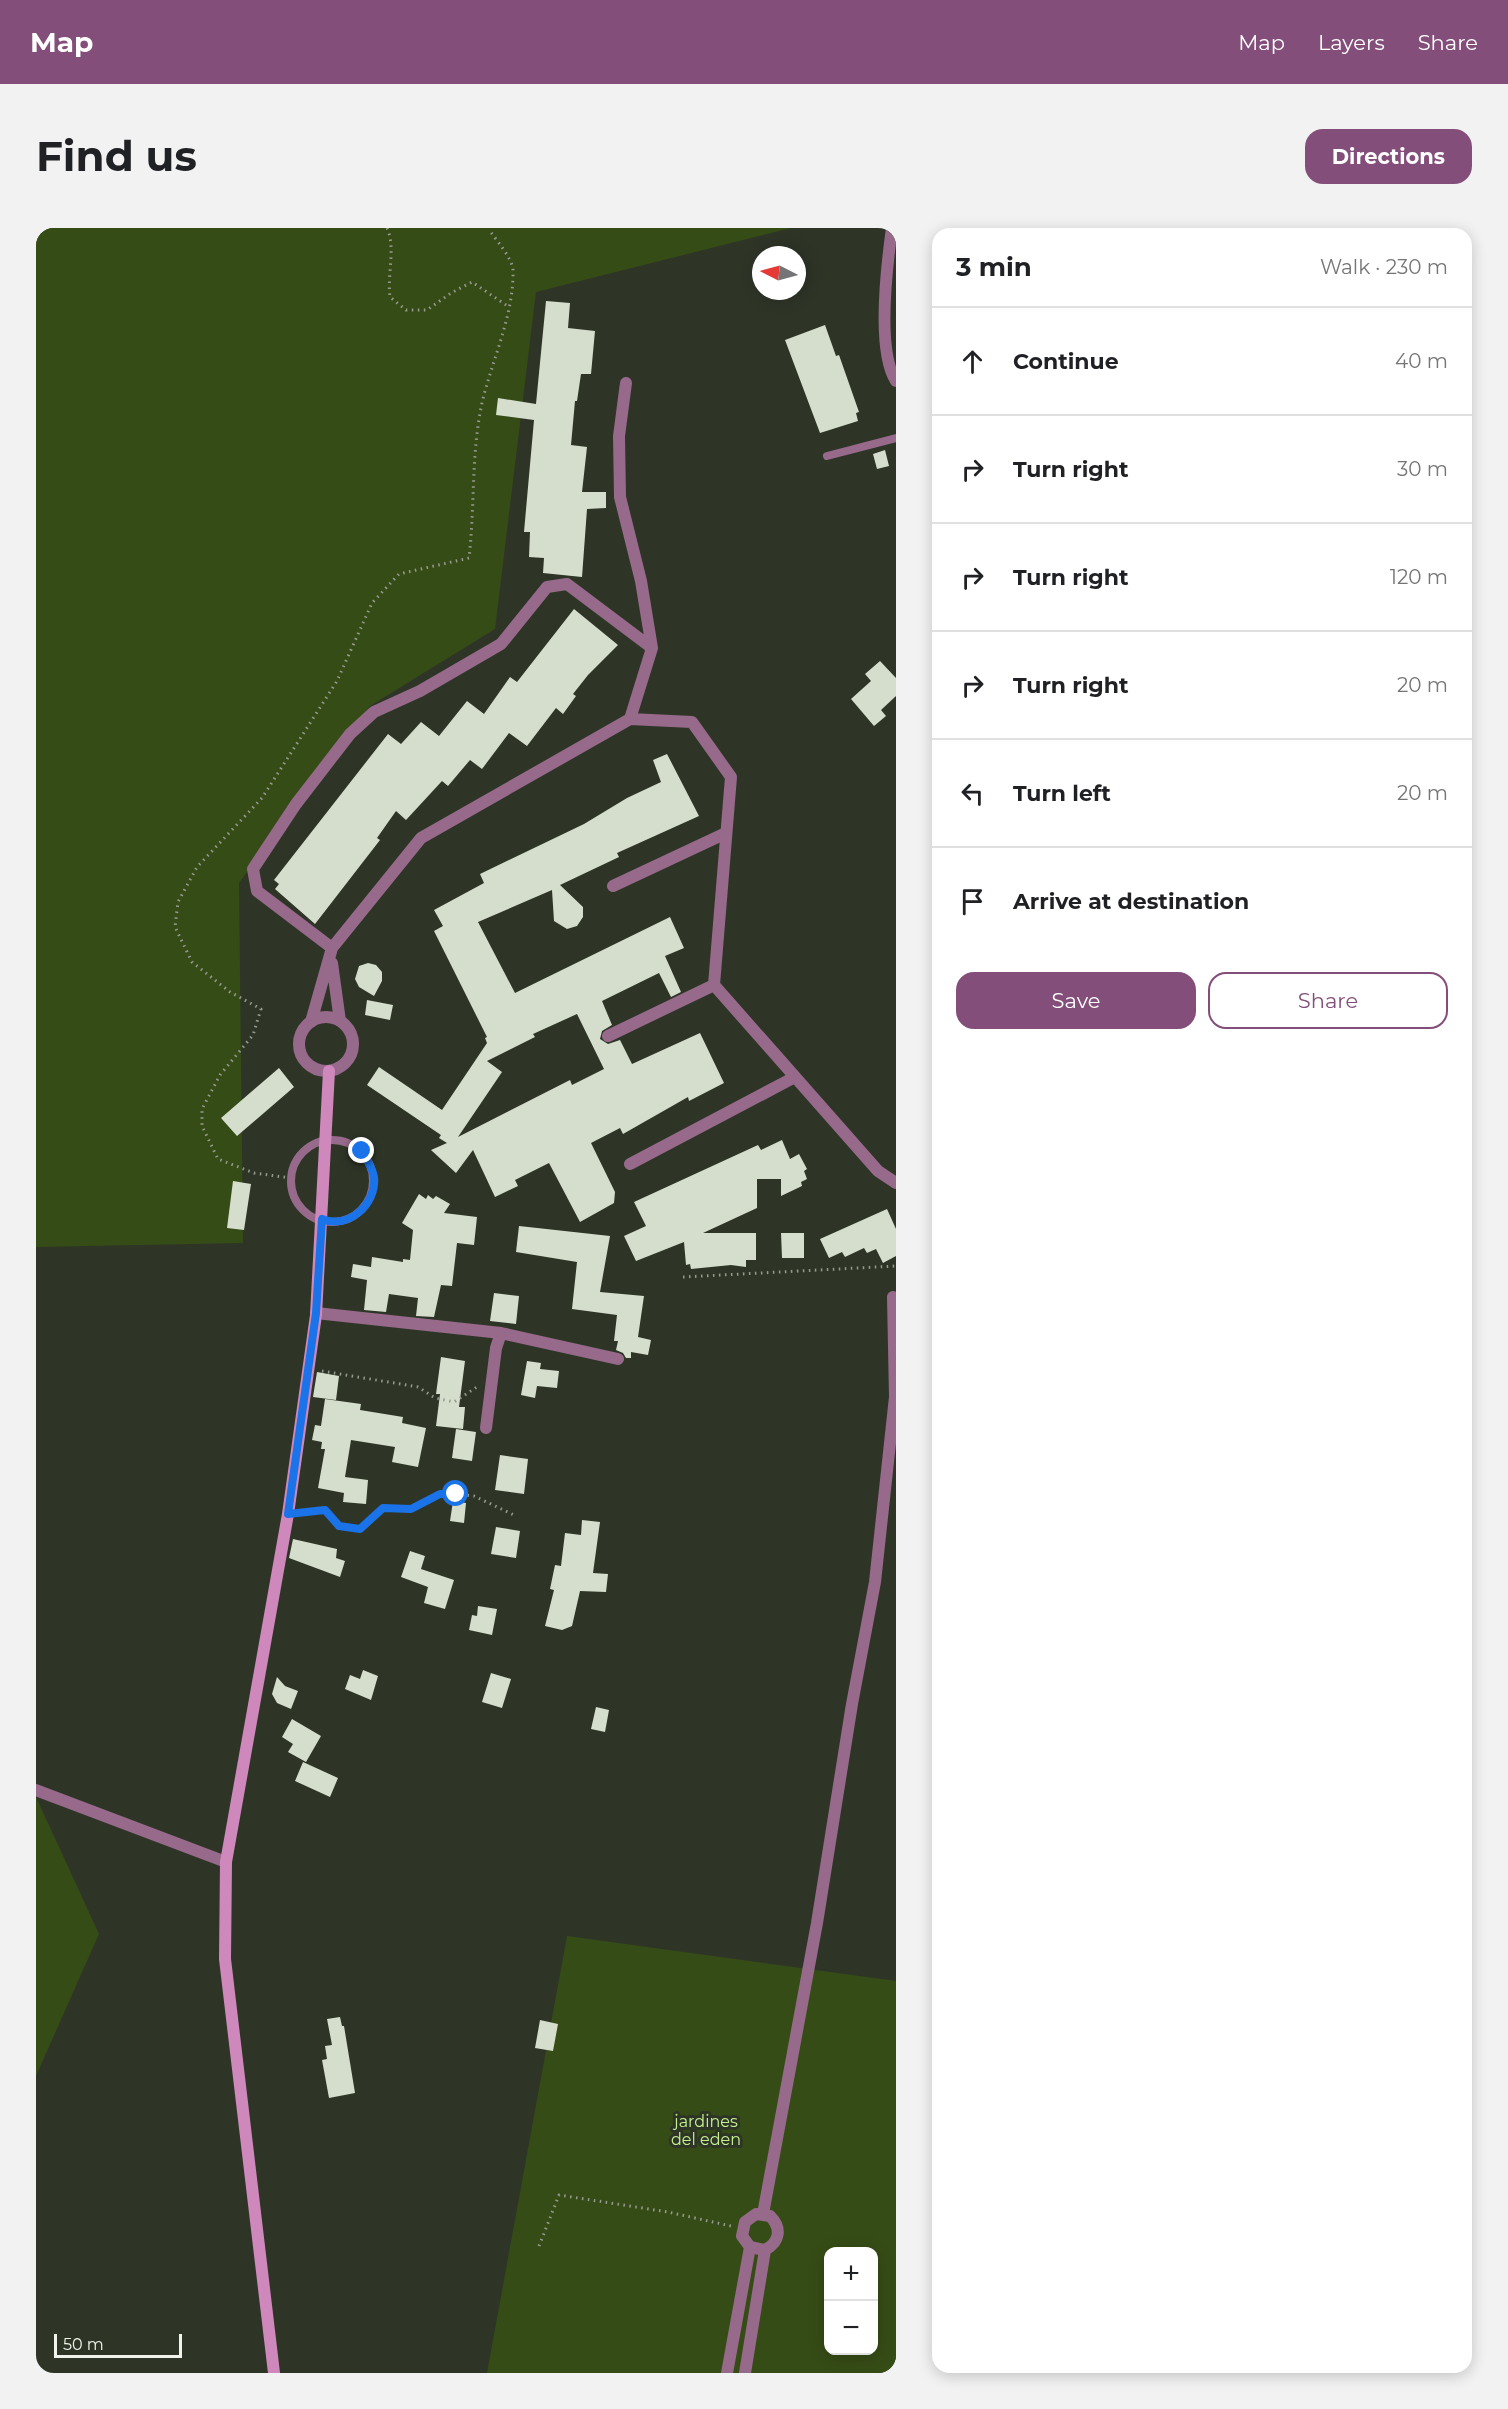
<!DOCTYPE html>
<meta charset="utf-8">
<style>
body{margin:0;font-family:Montserrat,sans-serif;background:#f2f2f2;color:#202124}
.controls{position:absolute;right:18px;bottom:18px;display:grid;overflow:hidden;border-radius:12px;box-shadow:0 3px 15px #0003}
.controls button{width:54px;height:54px;display:grid;place-items:center;padding:0;border:0;border-bottom:2px solid #e0e0e0;background:#fff;color:#202124;font:30px sans-serif}
.compass{position:absolute;left:716px;top:18px;width:54px;height:54px;border-radius:50%;background:#fff;box-shadow:0 3px 15px #0003;rotate:276deg}
.scale{position:absolute;left:18px;bottom:15px;width:128px;box-sizing:border-box;padding-left:6px;border:3px solid #f0f4eb;border-top:0;font-size:16px;line-height:21px;white-space:nowrap;color:#f0f4eb;-webkit-text-stroke:4px #2e3527;paint-order:stroke}
.stop{position:absolute;width:18px;height:18px;margin:-14px;border:4px solid #1a73e8;border-radius:50%;background:#fff}
.stop.end{background:#1a73e8;border-color:#fff;box-shadow:0 2px 6px #0008}
.list{margin:0;padding:0;list-style:none}
h2{display:flex;justify-content:space-between;align-items:center;height:78px;margin:0;padding:0 24px;font-size:26px}
h2 small{font-size:20px;font-weight:400;color:#757577}
.list li{display:grid;grid-template-columns:39px 1fr auto;gap:18px;align-items:center;box-sizing:border-box;height:108px;padding:0 24px;border-top:2px solid #e0e0e0}
.list b{display:block;font-size:22px;white-space:nowrap}
.list em{font-size:20px;font-style:normal;color:#757577}
.actions{display:flex;gap:12px;padding:18px 24px}
.actions a{flex:1;padding:14px 0;border:2px solid #834e79;border-radius:18px;text-align:center;font-size:21px;color:#834e79}
.actions .main{background:#834e79;color:#fff}
.icon{flex:none;width:33px;height:33px;fill:none;stroke:currentColor;stroke-width:2;stroke-linecap:round;stroke-linejoin:round}
.map{position:relative;flex:none;width:860px;height:2145px;overflow:hidden;border-radius:18px}
header{display:flex;align-items:center;gap:36px;box-sizing:border-box;height:84px;padding:0 30px;background:#834e79;color:#fff}
header strong{font-size:28px}
nav{display:flex;gap:33px;margin-inline-start:auto;font-size:21px}
.intro{display:flex;align-items:center;justify-content:space-between;box-sizing:border-box;height:144px;padding:0 36px}
h1{margin:0;font-size:42px}
.button{padding:15px 27px;border-radius:18px;background:#834e79;color:#fff;font-size:21px;font-weight:700}
main{display:flex;gap:36px;padding:0 36px}
aside{flex:1;background:#fff;border-radius:18px;box-shadow:0 3px 15px #0003}
.map>svg:first-child{display:block}
.green{fill:#364c16;fill-rule:evenodd}
.building{fill:#d5decc;fill-rule:evenodd}
.lines{fill:none;stroke-linecap:round;stroke-linejoin:round}
.path{stroke:#969b90;stroke-width:3;stroke-dasharray:1.5 4.5;stroke-linecap:butt}
.lane{stroke:#976a8b;stroke-width:8}
.street{stroke:#976a8b;stroke-width:12}
.secondary{stroke:#cf88bc;stroke-width:12}
.route{stroke:#1a73e8;stroke-width:8}
.labels{text-anchor:middle;stroke-width:6;stroke-linejoin:round;paint-order:stroke}
.park-label{font-size:16px;fill:#c5f191;stroke:#2e3527}
</style>
<header>
<strong>Map</strong>
<nav><a>Map</a><a>Layers</a><a>Share</a></nav>
</header>
<div class="intro"><h1>Find us</h1><a class="button">Directions</a></div>
<main>
<div class="map">
<svg width="860" height="2145" viewBox="0 0 860 2145">
<rect width="100%" height="100%" fill="#2e3527"/>
<!-- green -->
<path class="green" d="M0,0H755L500,64L459,401L334,478L203,655L207,1015L0,1019Z
M0,1569L63,1706L0,1848Z
M531,1708L860,1753V2145H451ZM792,2024H838V2122H792Z"/>
<!-- building -->
<path class="building" d="M510,73L534,75L532,100L559,103L555,146H545L541,173H539L535,217L551,219L546,264H570V280L551,281L546,349L507,345L508,330L493,329L494,304H488L498,192L460,187L462,170L500,176Z
M789,97L800,128L803,127L823,184L820,185L822,193L784,205L749,112Z
M849,222L853,238L841,241L837,226Z
M538,381L582,417L552,447L537,466L540,468L527,486L520,480L491,518L473,505L446,541L434,532L412,558L406,553L370,592L360,583L341,610L344,612L279,696L239,661L243,656L238,652L352,506L365,516L385,494L403,508L431,473L448,486L474,449L481,454Z
M844,433L860,450V468L845,482L850,488L838,498L815,471L835,453L829,446Z
M631,526L663,588L581,625L583,629L524,657L547,679V689L541,698L531,701L518,693L516,662L442,694L479,765L634,689L648,720L629,728L645,764L635,769L623,745L566,773L576,797L566,803L564,811L572,816L584,812L596,836L664,805L688,855L653,873L652,869L587,906L584,900L555,915L579,964L578,975L544,994L513,935L479,952L482,958L459,969L437,922L420,945L395,922L411,915L403,910L405,907L331,857L343,839L406,882L451,815L449,810L451,809L398,703L407,698L398,682L448,655L444,646L548,596L591,570L625,554L617,532ZM541,786L568,841L536,857L534,852L422,909L466,844L451,833L499,809L497,806Z
M332,735L340,737L346,744V753L338,768L323,759L319,751L323,738Z
M331,772L357,777L354,792L329,787Z
M243,840L258,859L201,908L185,890Z
M746,912L754,931L763,926L771,941L768,943L771,951L765,954L766,958L745,968V951H721V980L667,1005H720V1032H710V1039L695,1037L655,1041L654,1036L650,1037L648,1014L600,1033L588,1008L610,998L598,974L722,917L725,922Z
M197,953L215,956L208,1002L191,1000Z
M383,966L390,971L392,967L397,971L400,968L414,976L408,985L441,989L438,1017L421,1015L416,1058L405,1057L398,1089L380,1088L382,1070L353,1066L350,1084L328,1082L331,1052L315,1049L317,1036L335,1039L336,1029L367,1034V1031L374,1032L377,1002L366,995Z
M851,981L860,1001V1028L847,1035L840,1021L831,1025L828,1020L809,1029L806,1024L793,1030L784,1011Z
M483,998L574,1008L564,1064L608,1068L602,1109L615,1112L612,1127L595,1124V1130H590L587,1125L580,1122L582,1113H578L581,1087L536,1081L541,1034L480,1024Z
M745,1005H768V1030H746Z
M458,1065L483,1068L480,1096L454,1093Z
M405,1129L429,1133L423,1179H429L427,1201L400,1198L404,1166H400Z
M491,1133L505,1135L504,1141L523,1143L521,1160L501,1158L499,1170L485,1167Z
M281,1144L303,1148L300,1172L277,1169Z
M289,1171L325,1176L324,1182L367,1189L366,1195L390,1200L382,1239L356,1234L359,1219L315,1212L309,1249L332,1252L330,1276L307,1274L308,1265L282,1260L289,1221H285L286,1214L276,1212L279,1197L285,1198Z
M420,1201L440,1204L436,1233L416,1230Z
M464,1227L492,1231L488,1266L459,1262Z
M417,1273L430,1275L428,1295L414,1293Z
M546,1292L564,1294L557,1345L572,1346L570,1364L544,1363L536,1398L526,1402L509,1398L518,1362L514,1361L519,1337L525,1338L529,1305L545,1307Z
M460,1299L484,1303L480,1330L455,1326Z
M257,1311L301,1321L300,1330L309,1333L304,1349L253,1330Z
M374,1323L389,1328L385,1341L418,1352L409,1381L388,1375L392,1359L365,1349Z
M442,1378L461,1381L456,1407L433,1402L436,1387L441,1388Z
M327,1442L342,1448L335,1472L309,1461L314,1447L324,1451Z
M455,1445L475,1451L466,1480L446,1474Z
M241,1449L249,1458L262,1463L255,1481L241,1475L236,1466Z
M560,1479L573,1482L569,1504L555,1501Z
M256,1491L285,1508L270,1534L252,1524L257,1516L246,1509Z
M267,1534L302,1550L294,1569L259,1553Z
M304,1789L306,1798H308L319,1865L293,1870L286,1832L291,1831L289,1818L296,1817L291,1791Z
M504,1792L522,1796L517,1823L499,1820Z"/>
<g class="lines">
<!-- path -->
<path class="path" d="M351,0C360,20 351,46 354,69L370,82H391L415,65L436,54L473,79
M255,950L218,945L182,931L166,898V881L184,847L217,807L225,781L194,764L156,734L139,699L142,674L161,639L226,570L301,453L336,375L363,346L433,330C439,279 435,226 446,175C456,132 478,87 477,42C476,30 461,13 454,3
M647,1049L860,1038
M286,1143L382,1159L399,1170L418,1174L441,1159
M265,1285L289,1282L303,1298L324,1301L347,1280L375,1281L404,1266H420L438,1268L478,1287
M503,2018L523,1967L632,1984L695,1998"/>
<!-- lane -->
<path class="lane" d="M791,228L860,210
M255 953a41 41 0 1 1 82 0a41 41 0 1 1-82 0Z"/>
<!-- street -->
<path class="street" d="M856,0C851,36 840,122 860,153
M590,155L583,208L584,269L605,353L616,420L594,491
M577,658L690,605
M296,720L221,663L217,641L260,576L314,506L338,484L384,463L465,416L511,359L531,356L616,420
M296,735L304,793
M263 816a27 27 0 1 1 54 0a27 27 0 1 1-54 0Z
M275,794L296,720L385,610L594,491L656,494L695,549L678,757L842,943L860,955
M572,808L678,757
M594,936L757,850
M280,1085L465,1105L582,1131
M450,1200L460,1120L465,1105
M0,1562L190,1634
M727,1986L781,1695L816,1476L839,1354L859,1169L857,1069
M691,2145L714,2019
M709,2145L729,2022C744,2014 746,2000 734,1988L720,1986L709,1994L706,2008L714,2019L729,2022"/>
<!-- secondary -->
<path class="secondary" d="M238,2145L189,1731L190,1634L252,1286L280,1087L293,843"/>
</g>
<g class="lines">
<!-- route -->
<path class="route" d="M326,923C331,931 336,939 338,949C341,976 312,1002 286,991L280,1085L252,1286L289,1282L303,1298L324,1301L347,1280L375,1281L404,1266H420"/>
</g>
<g class="labels">
<!-- park labels -->
<g class="park-label">
<text x="670" y="1899">jardines<tspan x="670" dy="18">del eden</tspan></text>
</g>
</g>
</svg>
<div class="controls">
<button>+</button>
<button>−</button>
</div>
<svg class="compass" viewBox="-18 -18 36 36"><path d="M0-13l5 13h-10z" fill="#e53935"/><path d="M0 13l5-13h-10z" fill="#757577"/></svg>
<div class="scale">50 m</div>
<div class="stop" style="left:420px;top:1266px"></div>
<div class="stop end" style="left:326px;top:923px"></div>
</div>
<aside>
<h2>3 min<small>Walk · 230 m</small></h2>
<ul class="list">
<li><svg class="icon" aria-label="ahead" viewBox="0 0 24 24"><path d="M12 20V5M6 11l6-6 6 6"/></svg><div><b>Continue</b></div><em>40 m</em></li>
<li><svg class="icon" aria-label="right" viewBox="0 0 24 24"><path d="M7 20v-9h11M14 6l5 5-5 5"/></svg><div><b>Turn right</b></div><em>30 m</em></li>
<li><svg class="icon" aria-label="right" viewBox="0 0 24 24"><path d="M7 20v-9h11M14 6l5 5-5 5"/></svg><div><b>Turn right</b></div><em>120 m</em></li>
<li><svg class="icon" aria-label="right" viewBox="0 0 24 24"><path d="M7 20v-9h11M14 6l5 5-5 5"/></svg><div><b>Turn right</b></div><em>20 m</em></li>
<li><svg class="icon" aria-label="left" viewBox="0 0 24 24"><path d="M17 20v-9H6M10 6l-5 5 5 5"/></svg><div><b>Turn left</b></div><em>20 m</em></li>
<li><svg class="icon" aria-label="arrive" viewBox="0 0 24 24"><path d="M6 21V4h12l-3 4 3 4H6"/></svg><div><b>Arrive at destination</b></div></li>
</ul>
<div class="actions"><a class="main">Save</a><a>Share</a></div>
</aside>
</main>
